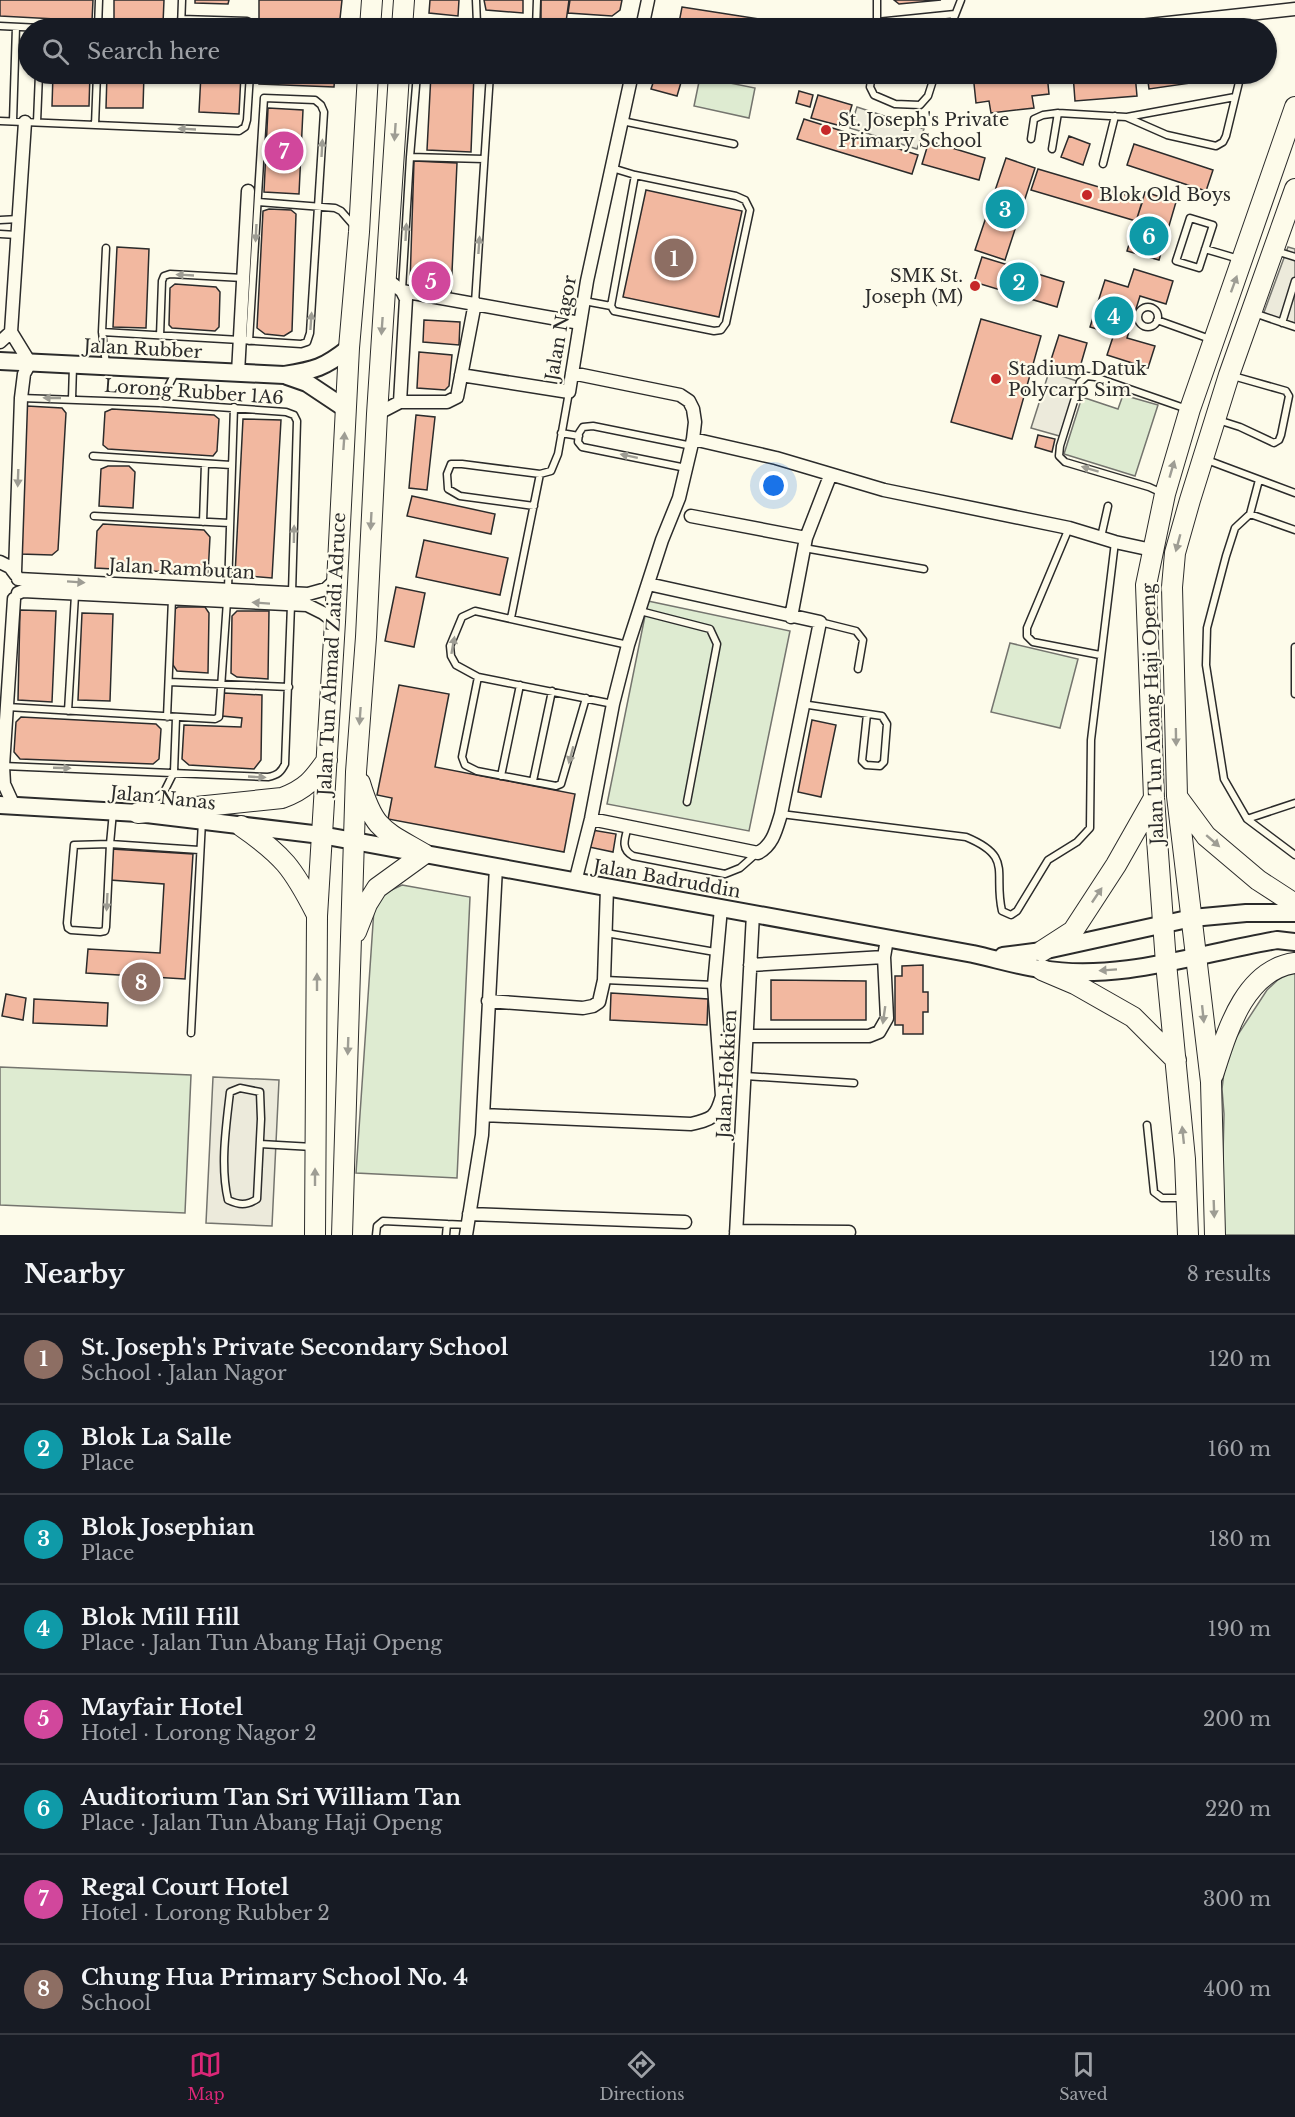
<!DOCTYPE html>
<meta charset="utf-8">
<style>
body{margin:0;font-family:"Libre Baskerville",serif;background:#20242c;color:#f1f3f6}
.you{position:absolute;left:774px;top:486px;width:21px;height:21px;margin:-15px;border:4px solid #fff;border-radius:50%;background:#1a73e8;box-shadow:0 0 0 9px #1a73e833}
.badge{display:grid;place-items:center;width:39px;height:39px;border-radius:50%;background:#db2777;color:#fff;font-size:20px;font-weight:700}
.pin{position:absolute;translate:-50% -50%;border:3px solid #fff;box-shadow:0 2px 6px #0006}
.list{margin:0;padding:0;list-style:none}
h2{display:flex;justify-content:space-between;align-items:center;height:78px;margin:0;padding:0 24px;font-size:26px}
h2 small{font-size:20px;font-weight:400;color:#9ea1a6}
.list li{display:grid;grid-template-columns:39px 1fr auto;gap:18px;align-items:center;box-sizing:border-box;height:90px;padding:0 24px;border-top:2px solid #363941}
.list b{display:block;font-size:22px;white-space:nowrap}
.list p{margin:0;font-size:20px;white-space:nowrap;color:#9ea1a6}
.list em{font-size:20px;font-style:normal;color:#9ea1a6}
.icon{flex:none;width:33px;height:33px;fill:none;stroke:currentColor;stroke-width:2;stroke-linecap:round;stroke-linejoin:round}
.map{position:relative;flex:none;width:1295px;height:1235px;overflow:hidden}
.search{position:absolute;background:#171b24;box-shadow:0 2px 4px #0004;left:18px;right:18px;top:18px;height:66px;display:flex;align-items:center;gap:15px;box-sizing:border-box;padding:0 21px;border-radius:33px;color:#9ea1a6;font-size:22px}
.sheet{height:798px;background:#171b24}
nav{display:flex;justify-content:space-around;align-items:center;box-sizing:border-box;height:84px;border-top:2px solid #363941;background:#171b24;font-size:16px;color:#9ea1a6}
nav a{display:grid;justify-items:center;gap:3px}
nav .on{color:#db2777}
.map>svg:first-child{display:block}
.green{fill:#deebd1;stroke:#74746e;stroke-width:1.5}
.parking{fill:#eceadb;stroke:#74746e;stroke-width:1.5}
.building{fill:#f2b8a0;stroke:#2b2b2b;stroke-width:1.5}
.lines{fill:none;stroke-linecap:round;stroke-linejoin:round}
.service-casing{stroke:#2b2b2b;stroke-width:9}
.minor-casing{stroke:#2b2b2b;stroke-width:15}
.secondary-casing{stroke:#2b2b2b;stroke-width:20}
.primary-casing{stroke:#2b2b2b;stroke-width:22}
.service{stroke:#fdfbea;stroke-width:6}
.minor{stroke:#fdfbea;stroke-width:12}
.secondary{stroke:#fdfbea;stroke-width:16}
.primary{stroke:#fdfbea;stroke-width:20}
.oneway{fill:#9e9d94}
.poi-dot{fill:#c62828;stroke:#fdfbea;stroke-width:2}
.labels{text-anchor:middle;stroke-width:4.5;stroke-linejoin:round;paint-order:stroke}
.poi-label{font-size:18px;fill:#2b2b2b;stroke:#fdfbea;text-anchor:start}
.street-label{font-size:18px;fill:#2b2b2b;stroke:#fdfbea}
</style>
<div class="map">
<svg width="1295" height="1235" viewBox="0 0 1295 1235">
<rect width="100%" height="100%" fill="#fdfbea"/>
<!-- green -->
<path class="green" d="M700,77L755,88L749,118L694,106Z
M1123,395L1158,405L1135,476L1064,454L1082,397L1118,409Z
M648,601L790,631L749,831L607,804Z
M1010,643L1078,659L1060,728L991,712Z
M402,885L470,897L457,1178L356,1173L374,909L385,893Z
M1295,973V1235H1221L1224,1114L1222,1089L1225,1063L1237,1036L1267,990L1284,974Z
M0,1067L191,1075L185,1213L0,1205Z"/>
<!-- parking -->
<path class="parking" d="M857,107L924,129L917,149L850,128Z
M1288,247L1295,249V323L1263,315Z
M1049,372L1080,382L1063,437L1031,428Z
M213,1077L279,1080L272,1226L206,1223Z"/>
<!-- building -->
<path class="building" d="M0,0H93L92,21L0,16Z
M114,0H164L163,24L114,22Z
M195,0H229L228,4L195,3Z
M259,0H342L339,28H259Z
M430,0H459L458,16L429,13Z
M484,0H523V13L486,10Z
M541,0H569L566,22L541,20Z
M570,0H622L620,10L612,16L568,13Z
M894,0H941L899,4Z
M682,7L784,23L783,28H678Z
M53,74H90L89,106H52Z
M107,74H144L143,108H106Z
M201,74H241L239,114L199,112Z
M259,74H335L334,87L259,84Z
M431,74H474L471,152L427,150Z
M656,74H664L682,79L677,96L651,89Z
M973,74H1047L1049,94L1032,96L1034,108L991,113L989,101L976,103Z
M1073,74H1135L1137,96L1075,101Z
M1147,74H1239L1240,76L1149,89Z
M799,91L813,95L810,107L796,103Z
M818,95L852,105L845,127L811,118Z
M268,108L303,110L299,194L264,192Z
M804,119L918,155L912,174L797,139Z
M1069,136L1090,144L1083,165L1061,157Z
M929,141L985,158L979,180L922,164Z
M1134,144L1213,170L1206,191L1127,165Z
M1006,158L1035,168L1005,260L975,250Z
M414,161L457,163L451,294L417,292L410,283Z
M1038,169L1143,200L1136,221L1031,190Z
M646,190L742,211L719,317L623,297Z
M1145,192L1176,202L1159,260L1127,251Z
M269,209L291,210L296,214L292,331L284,336L265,334L257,328L263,211Z
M117,247L149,249L146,328L113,327Z
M982,257L1064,282L1057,307L974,282Z
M1134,269L1173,281L1166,304L1140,296L1127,338L1155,346L1148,368L1107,355L1114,334L1090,327L1105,280L1128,287Z
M175,284L216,287L220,292L219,327L215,331L172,328L169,325L170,288Z
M981,319L1041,336L1012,439L951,422Z
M424,320L460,322L459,345L423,342Z
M1059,335L1087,343L1078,374L1049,366Z
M419,352L452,355L449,386L445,390L417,388Z
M27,406L62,408L66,413L58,550L52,555L20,554L24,410Z
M112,409L214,415L219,419L217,451L213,456L108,449L103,445L105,412Z
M416,415L435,417L427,490L409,488Z
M243,419L281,420L272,578L235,575Z
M1038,435L1055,439L1052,452L1035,447Z
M108,466H129L135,472L133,508L99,506L101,469Z
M412,496L495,514L491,534L407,516Z
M103,524L204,530L210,537L208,574L95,568L97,531Z
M424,540L508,558L500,595L416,577Z
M396,587L425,593L414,647L385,641Z
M178,607H205L209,613L208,673L177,671L173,665V610Z
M20,610L56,611L52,702L18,700Z
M237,611H269L268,679L237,677L231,673L232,616Z
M82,613L113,614L110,701L78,700Z
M399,685L449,694L435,767L575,794L564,852L388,819L392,798L377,795Z
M224,693L262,695L261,760L254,769L189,765L182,759L184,725L241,727L242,718L222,716Z
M21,717L156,724L161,729L159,759L153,764L20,759L14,752L16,722Z
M812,720L836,725L821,797L798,792Z
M592,830L616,834L613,852L589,847Z
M111,849L193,854L185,979L86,973L88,949L160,953L164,884L110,880Z
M923,965V992H928V1012H923V1034H903V1025H895V976H902V966Z
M771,980L866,981V1020H771Z
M611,993L708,999L707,1025L610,1020Z
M6,994L26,998L23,1020L2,1016Z
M34,999L108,1003L107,1026L33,1023Z"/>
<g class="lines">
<defs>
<path id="service" d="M476,0L477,24
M877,0V22L955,14
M1232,16L1234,28
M181,19L247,21L253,24V28
M0,26L41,28
M98,28L99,0
M181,28L182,0
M423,28L427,25L477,24L539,28
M536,28L537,0
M950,28L961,0
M583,74L631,79
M872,74L870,87L874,95L895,104L920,105L928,96L935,74
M1127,117L1235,97
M0,121L239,131L245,127L247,120L250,74
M13,121L16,27
M622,121L734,144
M37,122L39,74
M95,125L97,74
M1031,139L1034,119L1043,115L1058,113L1126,117L1167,135L1216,146L1223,142L1226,136L1241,74
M1052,149L1058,113
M410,157L484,159
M1103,164L1115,116
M612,168L635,175L736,196L745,200L750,210L726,323L721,330L714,331L614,311L611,306L635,175
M258,202L335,208L341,211L355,227
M1190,218L1213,225L1199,268L1176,261Z
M0,220L19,219
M0,234L17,235
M1205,249L1239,259
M1276,251L1295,257
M402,290L410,157L417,74
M584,301L611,306
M475,303L490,74
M1138 317a10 10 0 1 1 20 0a10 10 0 1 1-20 0Z
M1254,313L1295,327
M1157,320L1210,339
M1282,323L1295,281
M102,332L240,340L301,344L307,342L310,333L324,112L321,105L315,100L264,98L249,341
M160,336L162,281L164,276L170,274L243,278
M106,364L102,332L106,248
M21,398L160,403L286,412L294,415L297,421L292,593
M72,399L73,366
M160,403L176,371
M1218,420L1240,427L1274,443L1279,440L1281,435L1289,396L1286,391L1233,376
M561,433L579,436
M93,456L231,465
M1207,460L1295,493
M686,468L582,447L578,442L579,433L583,427L593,426L692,446
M1259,480L1250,514L1235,528L1226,556L1207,628L1206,665L1224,779L1247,819L1295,855
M1162,493L1149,487L1065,462L1059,456L1060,446L1080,382L1087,376L1095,377L1187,409
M534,506L460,496L448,489L447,474L451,464H462L540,474
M1250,514L1295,530
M94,516L229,523
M203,522L205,464
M1069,528L1027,628V636L1033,642L1100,655
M1101,537L1108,506
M804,548L924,569
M228,589L234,407
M640,611L710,629L717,644L687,802
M511,618L540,474L551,471L558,454L569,392
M820,622L856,631L863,640L858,669
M1295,647V694
M478,677L462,757L465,765L477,771L556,786L561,784L586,698
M169,682L289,687
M613,704L478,677L456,665L451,656L450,646L462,617L475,611L628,645
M802,704L882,716L887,724L884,762L880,766L866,765L862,761L867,714
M7,707L215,719L219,717L227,601
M68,711L75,595
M167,717L172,599
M3,766L268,777C278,775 281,772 285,764L291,605
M501,776L520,685
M533,781L552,691
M145,807L164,792L174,772L176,718
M113,812L110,844L106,927L105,931L100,932L71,930L68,928L67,923L74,845L110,844L199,850
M781,814L966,837C1014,857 993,872 1002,911L1011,915L1017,911L1048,860L1077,842L1090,828L1091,740L1115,542
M1247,819L1295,803
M628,827C625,838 620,849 633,856L725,874L740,868L757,853
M606,933L715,952
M605,980L714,985
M191,1033L202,821
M745,1076L854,1083
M240,1088L260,1092L261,1119L257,1199C246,1206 239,1205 228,1200C220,1166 226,1127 230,1092Z
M1147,1125L1154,1192L1162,1198H1184
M260,1144L313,1147
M376,1235L377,1226L383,1221L468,1225
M446,1235L447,1224"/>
<path id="minor" d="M642,28L648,0
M1122,28L1295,9
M402,291L580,323
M11,332L30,363L24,374L21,398L15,572
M11,332L25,122
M0,342L11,332
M238,373L248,191
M572,373L680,395L689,401L693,409L695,422L693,439L679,498L662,540L628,645L613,704L591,819L575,882
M461,375L569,392L587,281L632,74
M400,402H447L457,397L475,303
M377,414L400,402L406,299L402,291L385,278
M693,439L776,458L884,490L1069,528L1115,542L1152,550
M691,516L806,538
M0,562L10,567L16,575
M18,579L308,594L326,589L338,578
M18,593L23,591L307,605L323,613L335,622
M791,617L806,538L830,476
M14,806L4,784L3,766L14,599
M591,819L758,853C773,845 776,830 781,814L820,622L648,584
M750,965L884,957
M488,1001L583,1008L593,1006L599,1002L604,980L607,888
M747,1036H869L879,1032L887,1018L884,957L887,939
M483,1115L691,1124C712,1119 716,1118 722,1096L714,985L721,908
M469,1214L685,1222
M736,1231L849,1232
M466,1235L482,1135L496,867
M736,1235L753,914"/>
<path id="secondary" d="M0,361L284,375C315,370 324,368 349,348
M287,376L307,383L346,409
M0,805L138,813L321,835L973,954C996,959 1018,966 1041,969C1120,982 1200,953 1277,940L1295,942
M1003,956L1042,951L1192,918L1246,913H1295"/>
<path id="primary" d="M370,28L372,0
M402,28L404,0
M1178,798L1206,836L1258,880L1295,904
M138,813L282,798C306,789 313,780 327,760
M241,826C283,855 293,868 316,913
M356,932L367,904L377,888L424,854C383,830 374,830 360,783
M1042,951L1073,931L1116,865L1154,798
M1042,970L1075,984L1133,1017L1176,1060
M1213,1075C1227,1032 1244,970 1295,963
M315,1235L317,916L335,622L349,348L359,232L368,74
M342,1235L356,772L366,637L377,414L399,74
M1188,1235L1185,1159L1166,963L1154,798L1146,585L1165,494L1190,409L1295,107
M1215,1235L1211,1082L1177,796L1172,587L1175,553L1190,500L1229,375L1295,189"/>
</defs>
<!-- service casing -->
<use href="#service" class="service-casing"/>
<!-- minor casing -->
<use href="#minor" class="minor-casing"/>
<!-- secondary casing -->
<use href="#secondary" class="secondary-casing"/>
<!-- primary casing -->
<use href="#primary" class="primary-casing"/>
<!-- service -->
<use href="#service" class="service"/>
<!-- minor -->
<use href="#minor" class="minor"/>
<!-- secondary -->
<use href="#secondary" class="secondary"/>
<!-- primary -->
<use href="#primary" class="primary"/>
</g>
<!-- one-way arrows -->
<defs><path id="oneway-solid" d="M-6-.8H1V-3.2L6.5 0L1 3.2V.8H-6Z" transform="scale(1.5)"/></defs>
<g class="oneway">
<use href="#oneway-solid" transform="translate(187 129) rotate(-177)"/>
<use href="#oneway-solid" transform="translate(395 132) rotate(94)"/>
<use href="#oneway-solid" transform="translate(322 148) rotate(-87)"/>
<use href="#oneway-solid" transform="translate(406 232) rotate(-87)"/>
<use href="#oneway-solid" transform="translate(256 233) rotate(93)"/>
<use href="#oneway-solid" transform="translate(479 245) rotate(-86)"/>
<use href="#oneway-solid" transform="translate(185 275) rotate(-177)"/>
<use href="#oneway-solid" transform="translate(1234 284) rotate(-70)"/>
<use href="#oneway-solid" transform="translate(311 321) rotate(-86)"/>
<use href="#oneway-solid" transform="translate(382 326) rotate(94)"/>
<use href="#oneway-solid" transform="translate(52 398) rotate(-179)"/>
<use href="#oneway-solid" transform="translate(344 441) rotate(-86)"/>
<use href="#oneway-solid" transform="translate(629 456) rotate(-168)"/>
<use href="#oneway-solid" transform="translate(1090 469) rotate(-163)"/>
<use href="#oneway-solid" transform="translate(1172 469) rotate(-74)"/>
<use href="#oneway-solid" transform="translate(18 478) rotate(92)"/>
<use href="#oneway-solid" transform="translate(371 521) rotate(93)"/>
<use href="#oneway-solid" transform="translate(294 534) rotate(-89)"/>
<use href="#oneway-solid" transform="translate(1178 543) rotate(105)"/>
<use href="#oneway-solid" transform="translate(76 582) rotate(4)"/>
<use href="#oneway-solid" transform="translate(261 603) rotate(-176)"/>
<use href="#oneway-solid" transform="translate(453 645) rotate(-80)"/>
<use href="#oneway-solid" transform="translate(360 716) rotate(94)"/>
<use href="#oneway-solid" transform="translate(1176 737) rotate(89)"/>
<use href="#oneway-solid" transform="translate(571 755) rotate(105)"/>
<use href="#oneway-solid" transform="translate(62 768) rotate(2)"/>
<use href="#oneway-solid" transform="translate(257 777) rotate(3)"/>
<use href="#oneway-solid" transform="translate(1213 841) rotate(41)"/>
<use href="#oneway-solid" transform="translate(1097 895) rotate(-56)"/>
<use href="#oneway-solid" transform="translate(107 902) rotate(93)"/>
<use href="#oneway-solid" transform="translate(1108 970) rotate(176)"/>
<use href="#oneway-solid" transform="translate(317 982) rotate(-90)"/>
<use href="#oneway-solid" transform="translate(1203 1014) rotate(84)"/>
<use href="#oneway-solid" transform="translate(884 1015) rotate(98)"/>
<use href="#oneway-solid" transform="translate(348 1046) rotate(92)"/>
<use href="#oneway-solid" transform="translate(1183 1135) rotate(-96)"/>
<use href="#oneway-solid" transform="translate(315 1177) rotate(-90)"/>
<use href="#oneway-solid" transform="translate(1214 1209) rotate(88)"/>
</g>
<!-- markers -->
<g class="poi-dot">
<circle cx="826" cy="130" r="6"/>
<circle cx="1087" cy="195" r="6"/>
<circle cx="975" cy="286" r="6"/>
<circle cx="996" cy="379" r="6"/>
</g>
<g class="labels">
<!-- poi labels -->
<g class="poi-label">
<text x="838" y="126">St. Joseph's Private<tspan x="838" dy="21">Primary School</tspan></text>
<text x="1099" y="201">Blok Old Boys</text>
<text x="963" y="282" text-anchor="end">SMK St.<tspan x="963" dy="21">Joseph (M)</tspan></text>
<text x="1008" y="375">Stadium Datuk<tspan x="1008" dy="21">Polycarp Sim</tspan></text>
</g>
<!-- street labels -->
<g class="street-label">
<text transform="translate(561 328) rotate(-80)" y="6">Jalan Nagor</text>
<text transform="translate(143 349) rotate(3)" y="6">Jalan Rubber</text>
<text transform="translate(194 392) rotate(4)" y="6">Lorong Rubber 1A6</text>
<text transform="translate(182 569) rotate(3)" y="6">Jalan Rambutan</text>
<text transform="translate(332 654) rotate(-87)" y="6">Jalan Tun Ahmad Zaidi Adruce</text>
<text transform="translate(1153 714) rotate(-92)" y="6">Jalan Tun Abang Haji Openg</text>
<text transform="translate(163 798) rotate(6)" y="6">Jalan Nanas</text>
<text transform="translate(667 879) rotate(10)" y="6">Jalan Badruddin</text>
<text transform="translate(727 1074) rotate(-87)" y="6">Jalan Hokkien</text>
</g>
</g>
</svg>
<div class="you"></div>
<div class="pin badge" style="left:674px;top:258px;background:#8d6e63">1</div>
<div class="pin badge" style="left:1019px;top:282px;background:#0f9aa8">2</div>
<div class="pin badge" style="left:1005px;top:209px;background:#0f9aa8">3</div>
<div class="pin badge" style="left:1114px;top:316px;background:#0f9aa8">4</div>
<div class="pin badge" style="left:431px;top:281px;background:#d1479c">5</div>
<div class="pin badge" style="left:1149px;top:236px;background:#0f9aa8">6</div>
<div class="pin badge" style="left:284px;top:151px;background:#d1479c">7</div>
<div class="pin badge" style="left:141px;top:982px;background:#8d6e63">8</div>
<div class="search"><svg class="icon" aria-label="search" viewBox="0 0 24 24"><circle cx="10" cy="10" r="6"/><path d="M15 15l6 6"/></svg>Search here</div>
</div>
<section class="sheet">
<h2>Nearby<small>8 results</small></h2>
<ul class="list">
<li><span class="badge" style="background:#8d6e63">1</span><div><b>St. Joseph's Private Secondary School</b><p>School · Jalan Nagor</p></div><em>120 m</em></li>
<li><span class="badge" style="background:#0f9aa8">2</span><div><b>Blok La Salle</b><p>Place</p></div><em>160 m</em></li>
<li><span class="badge" style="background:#0f9aa8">3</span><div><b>Blok Josephian</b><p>Place</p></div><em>180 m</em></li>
<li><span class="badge" style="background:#0f9aa8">4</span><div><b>Blok Mill Hill</b><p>Place · Jalan Tun Abang Haji Openg</p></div><em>190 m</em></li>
<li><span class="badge" style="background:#d1479c">5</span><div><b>Mayfair Hotel</b><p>Hotel · Lorong Nagor 2</p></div><em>200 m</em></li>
<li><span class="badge" style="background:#0f9aa8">6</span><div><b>Auditorium Tan Sri William Tan</b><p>Place · Jalan Tun Abang Haji Openg</p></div><em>220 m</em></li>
<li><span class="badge" style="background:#d1479c">7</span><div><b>Regal Court Hotel</b><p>Hotel · Lorong Rubber 2</p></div><em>300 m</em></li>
<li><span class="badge" style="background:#8d6e63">8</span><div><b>Chung Hua Primary School No. 4</b><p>School</p></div><em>400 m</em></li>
</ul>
</section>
<nav>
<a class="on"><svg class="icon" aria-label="map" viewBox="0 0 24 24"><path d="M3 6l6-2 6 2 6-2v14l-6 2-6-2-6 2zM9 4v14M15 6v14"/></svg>Map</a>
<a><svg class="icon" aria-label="directions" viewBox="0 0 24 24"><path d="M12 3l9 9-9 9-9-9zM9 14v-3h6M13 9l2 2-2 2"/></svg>Directions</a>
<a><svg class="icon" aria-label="saved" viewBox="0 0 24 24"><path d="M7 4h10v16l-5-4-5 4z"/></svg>Saved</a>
</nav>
